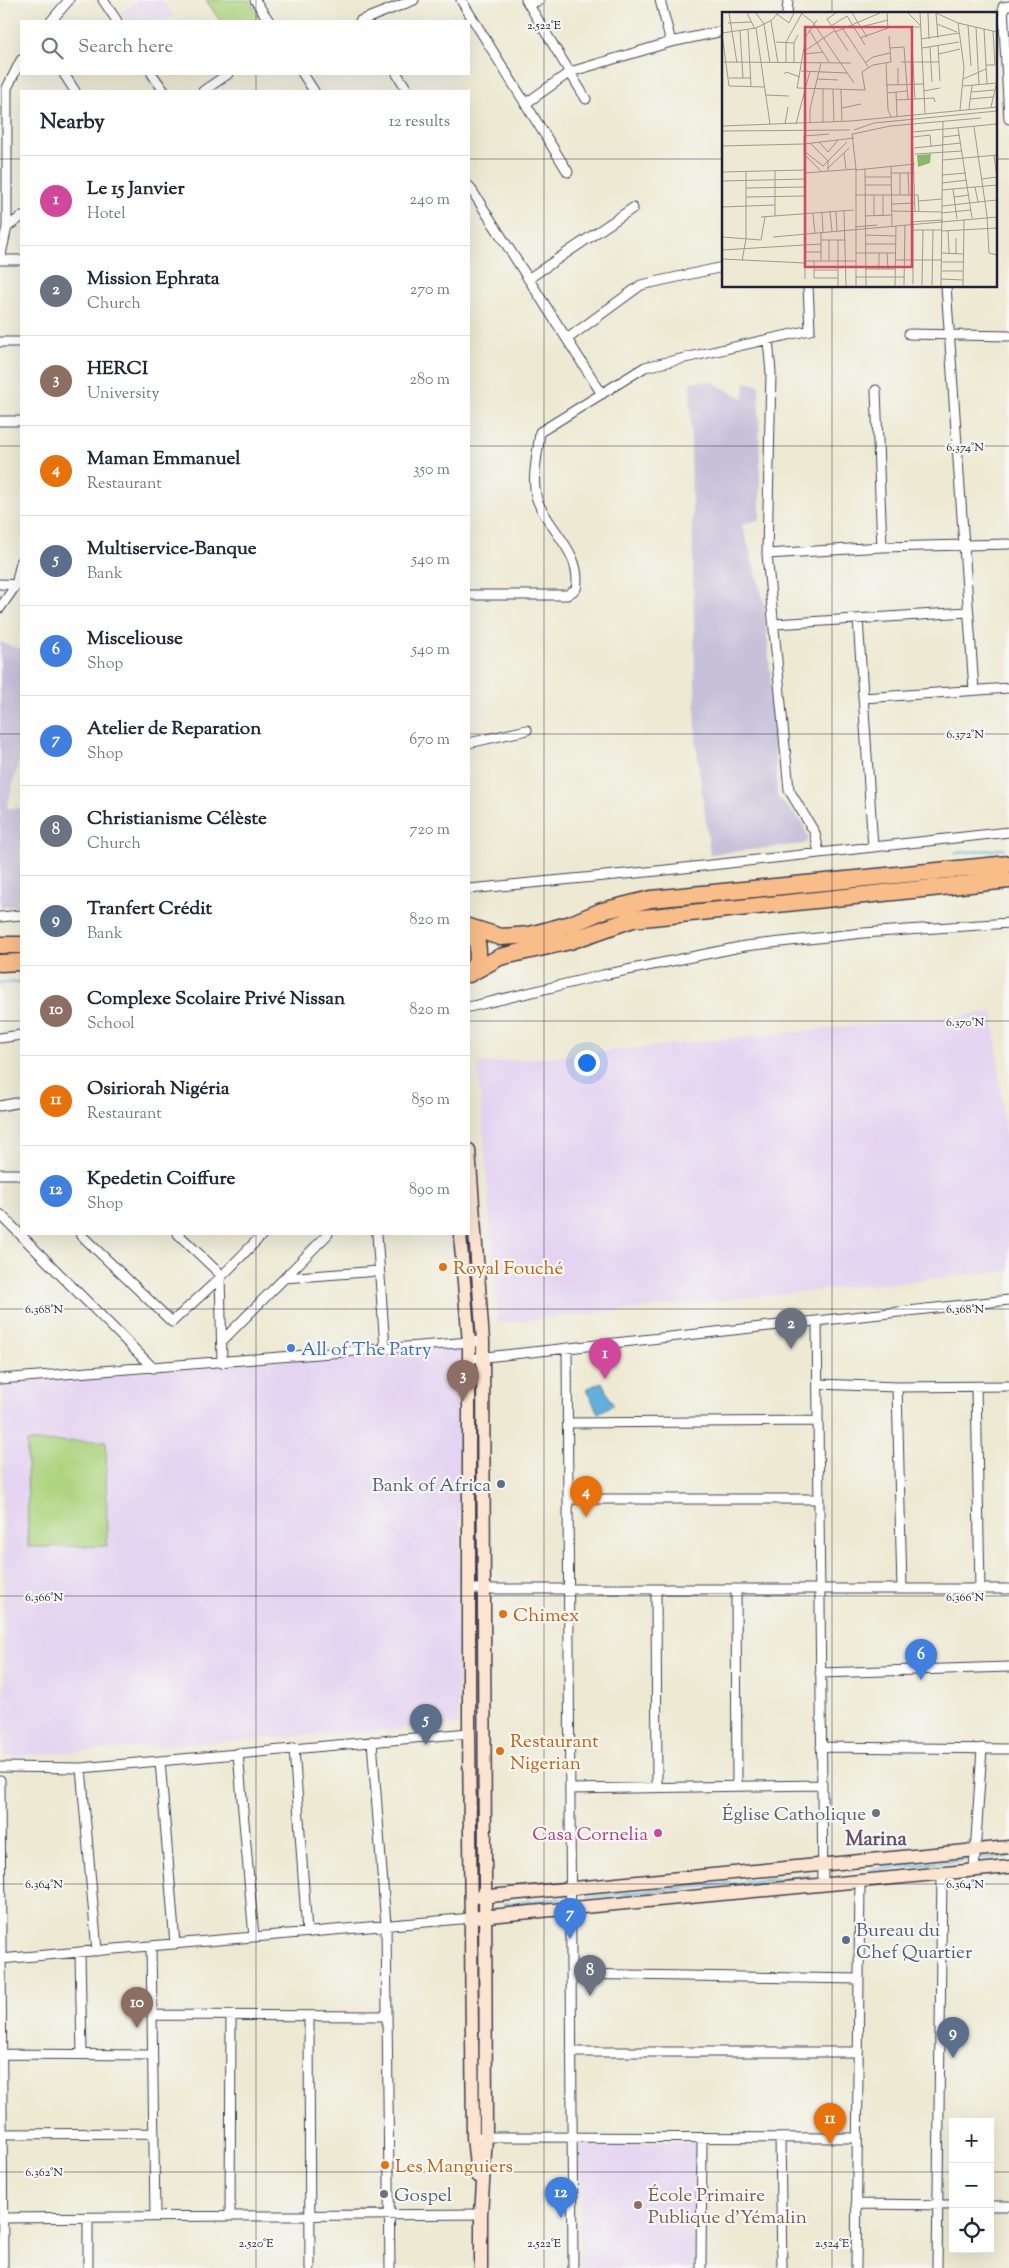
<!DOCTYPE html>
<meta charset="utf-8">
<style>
body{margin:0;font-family:"Sorts Mill Goudy",serif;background:#f2f2f3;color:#1f2937}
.controls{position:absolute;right:15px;bottom:15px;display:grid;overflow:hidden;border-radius:0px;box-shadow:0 5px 20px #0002}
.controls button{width:45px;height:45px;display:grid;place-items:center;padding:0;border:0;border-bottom:1px solid #e0e1e3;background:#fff;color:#1f2937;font:25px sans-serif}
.you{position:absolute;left:586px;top:1062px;width:18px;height:18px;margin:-12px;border:4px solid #fff;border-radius:50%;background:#1a73e8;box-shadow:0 0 0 8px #1a73e833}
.badge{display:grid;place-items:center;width:32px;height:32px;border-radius:50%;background:#d1495b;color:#fff;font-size:16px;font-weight:700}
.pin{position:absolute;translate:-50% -41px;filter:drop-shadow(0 1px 2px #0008)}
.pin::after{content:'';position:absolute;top:26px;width:18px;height:15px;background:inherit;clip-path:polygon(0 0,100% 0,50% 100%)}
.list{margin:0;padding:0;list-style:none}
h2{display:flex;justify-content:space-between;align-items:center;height:65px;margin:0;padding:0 20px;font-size:21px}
h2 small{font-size:16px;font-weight:400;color:#747a83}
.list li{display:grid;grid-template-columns:32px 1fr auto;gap:15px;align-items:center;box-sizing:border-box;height:90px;padding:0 20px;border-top:1px solid #e0e1e3}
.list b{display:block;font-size:19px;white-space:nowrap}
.list p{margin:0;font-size:16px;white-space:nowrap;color:#747a83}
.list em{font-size:16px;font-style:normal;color:#747a83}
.icon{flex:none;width:28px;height:28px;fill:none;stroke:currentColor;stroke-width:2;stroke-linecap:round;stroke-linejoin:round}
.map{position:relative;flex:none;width:1009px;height:2268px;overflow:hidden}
.search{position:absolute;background:#fff;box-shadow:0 5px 20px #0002;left:20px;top:20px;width:450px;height:55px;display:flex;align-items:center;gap:12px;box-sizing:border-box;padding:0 18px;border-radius:0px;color:#747a83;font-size:19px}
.panel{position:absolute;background:#fff;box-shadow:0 5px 20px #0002;left:20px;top:90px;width:450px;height:1145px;border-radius:0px}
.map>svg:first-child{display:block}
.built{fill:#e4d3f1}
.industrial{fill:#c6c0d9}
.green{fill:#add47f;stroke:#687b5d}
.water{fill:#62b0dc;stroke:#42698c}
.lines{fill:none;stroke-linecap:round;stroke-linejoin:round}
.stream{stroke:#62b0dc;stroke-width:2.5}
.street-casing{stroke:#404052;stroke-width:11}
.secondary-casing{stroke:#404052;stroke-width:15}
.highway-casing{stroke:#404052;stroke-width:19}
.street{stroke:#fff;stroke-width:9}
.secondary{stroke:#fce5d0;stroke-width:12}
.highway{stroke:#f8bd89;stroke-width:16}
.ticks{fill:none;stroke:#22223b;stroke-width:1;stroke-opacity:0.45}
.food-dot{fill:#e8710a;stroke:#f6f6f2;stroke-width:2}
.shop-dot{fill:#3f7fe0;stroke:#f6f6f2;stroke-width:2}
.service-dot{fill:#5c6f8a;stroke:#f6f6f2;stroke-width:2}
.worship-dot{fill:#6b7280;stroke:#f6f6f2;stroke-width:2}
.hotel-dot{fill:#d1479c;stroke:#f6f6f2;stroke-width:2}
.education-dot{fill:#8d6e63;stroke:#f6f6f2;stroke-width:2}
.labels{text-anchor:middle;stroke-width:4.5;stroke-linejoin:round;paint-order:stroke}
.food-label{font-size:19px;fill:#c56008;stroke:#f6f6f2;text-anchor:start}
.shop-label{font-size:19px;fill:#366cbe;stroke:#f6f6f2;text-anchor:start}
.service-label{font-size:19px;fill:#4e5e75;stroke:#f6f6f2;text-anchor:end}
.worship-label{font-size:19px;fill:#5b616d;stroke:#f6f6f2;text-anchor:end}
.hotel-label{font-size:19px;fill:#b23c85;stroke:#f6f6f2;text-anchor:end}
.education-label{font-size:19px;fill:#785e54;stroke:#f6f6f2;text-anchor:start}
.neighbourhood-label{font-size:20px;font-weight:bold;fill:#65526e;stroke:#f6f6f2}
.inset-road{fill:none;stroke:#9c9996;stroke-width:1}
.view{fill:#d1495b;fill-opacity:0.15;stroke:#d1495b;stroke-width:2.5}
.inset-edge{fill:none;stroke:#22223b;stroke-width:2.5}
.ticks-label{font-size:12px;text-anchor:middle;fill:#22223b;stroke:#f6f6f2;stroke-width:4.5;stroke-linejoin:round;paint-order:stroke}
</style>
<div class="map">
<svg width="1009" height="2268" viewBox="0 0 1009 2268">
<rect width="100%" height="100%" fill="#f6f6f2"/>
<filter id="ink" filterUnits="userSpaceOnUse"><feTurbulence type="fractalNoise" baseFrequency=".02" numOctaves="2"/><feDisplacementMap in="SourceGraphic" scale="10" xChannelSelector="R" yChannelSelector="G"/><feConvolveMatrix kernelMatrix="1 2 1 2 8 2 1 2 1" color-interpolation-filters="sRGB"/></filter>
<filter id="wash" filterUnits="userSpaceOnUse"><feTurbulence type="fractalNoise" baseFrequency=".0096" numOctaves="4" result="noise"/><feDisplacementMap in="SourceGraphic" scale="20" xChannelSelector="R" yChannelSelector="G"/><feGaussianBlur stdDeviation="1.12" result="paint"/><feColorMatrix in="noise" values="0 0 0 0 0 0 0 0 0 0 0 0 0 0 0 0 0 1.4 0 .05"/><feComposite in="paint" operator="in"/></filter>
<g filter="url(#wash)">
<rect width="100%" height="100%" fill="#ede9d2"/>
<!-- built -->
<path class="built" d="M139,0H162L173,16L165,21H127L121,12Z
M993,1012L1009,1172V1271L498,1323L478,1064Z
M462,1345L458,1725L4,1757L3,1383Z
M581,2141L696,2142L695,2268H580Z"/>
<!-- industrial -->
<path class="industrial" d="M710,381L744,399L745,382L759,385L760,520L742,524L764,602L775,728L777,797L802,822L809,839L804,844L710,854L696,744L690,382Z
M0,642L21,649V754L7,808H21V906L0,907Z"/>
<!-- green -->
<path class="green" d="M206,0H249L263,21H220Z
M106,1441L107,1546L28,1547L27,1442Z"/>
<!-- water -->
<path class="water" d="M602,1382L613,1405L598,1413L586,1389Z"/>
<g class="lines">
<!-- stream -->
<path class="stream" d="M955,853L1004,849
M0,983L21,982
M977,1858L1009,1856
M871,1870L972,1859
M589,1897L810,1876
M504,1904L560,1899"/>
</g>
</g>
<g filter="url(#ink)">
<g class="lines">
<defs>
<path id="street" d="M103,0L117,21
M255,0L269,21
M461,0L568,172
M526,0L586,99
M660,0L671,42
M529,4L540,0
M1009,6L1003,7L1009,119
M787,14L788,0
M51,21L69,0
M360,21L414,0
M64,74L75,91
M152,74L164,91
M303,74L314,91
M397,74L408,91
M203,91L228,74
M525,104L570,72L671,42L723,31
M469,186L602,394
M7,227L21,217
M0,259L7,227V88L21,60
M0,260H21
M528,279L633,208
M946,286L974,690
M909,334L1009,336
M567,339L641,285L723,267
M768,340L771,373L767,554L789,790L815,833L819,853
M0,342H21
M876,390L882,547
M0,421H21
M767,554L882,547L1009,544
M0,584L20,585
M469,595H567L576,589C583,554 550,531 538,502C530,481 538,454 540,432L645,367L810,330L808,286
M0,608L16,585L21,562
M858,619L873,847
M775,624L968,612
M863,698L1009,688
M469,743L527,730
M469,889L657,871L1009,832
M0,917L21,915
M469,1007L603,975L745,946L863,933L1009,923
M0,1038L21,1035
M0,1106L21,1102
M0,1174H19L21,1176
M0,1214L153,1368
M80,1234L172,1322L220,1278L263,1234
M178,1234L220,1274L222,1363
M377,1234L385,1348
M284,1278L379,1271
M817,1321L823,1885
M222,1341L328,1234
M567,1348L573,2268
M477,1358L1009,1300
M0,1379L483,1341
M818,1384L897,1387L1009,1386
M897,1387L902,1589
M976,1387L980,1589
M568,1423L818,1421
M568,1499H818
M469,1589H1009
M656,1589L657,1787
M736,1589L737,1786
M820,1673L1009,1667
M372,1741L386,1925L390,2268
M821,1747L1009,1749
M294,1748L307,1932
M238,1753L254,1937
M160,1761L175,1944
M0,1767L81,1768L469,1733
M81,1768L97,1951
M0,1780L3,2268
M570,1789L822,1785
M974,1870L982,1748
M151,1946L155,2216
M80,1952L82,2055
M0,1959L472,1918
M571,1974L859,1979
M152,2015L387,2016
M309,2016L310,2268
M571,2052H858
M0,2054L152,2055
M2,2134L154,2133
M481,2137L857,2138
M780,2138L782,2268
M856,2204L953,2205
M990,2206H1009
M230,2216L231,2016
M3,2218L481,2214
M88,2218V2268
M701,2268L702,2138
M856,2268L860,1881
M937,2268L942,1874"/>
<path id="secondary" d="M469,1150L483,1341L486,2137L481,2214V2268
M460,1234L469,1343V1733L473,2137L477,2176
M479,1897L1009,1847
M479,1917L1009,1867"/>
<path id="highway" d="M469,927L501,937L530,935L571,924L602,911L651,899L1009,864
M469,928C481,942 481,960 469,973
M0,945H21
M0,963L21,962
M469,974L500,957L570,941L633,919L1009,880"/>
</defs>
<!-- street casing -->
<use href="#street" class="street-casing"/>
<!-- secondary casing -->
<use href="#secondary" class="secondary-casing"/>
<!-- highway casing -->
<use href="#highway" class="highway-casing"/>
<!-- street -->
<use href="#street" class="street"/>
<!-- secondary -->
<use href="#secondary" class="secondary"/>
<!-- highway -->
<use href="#highway" class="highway"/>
</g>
</g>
<!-- ticks -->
<path class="ticks" d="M256,0V21M544,0V2268M832,0V14M256,74V91M0,159H21M469,159H723M995,159H1009M832,286V2268M0,446H21M469,446H1009M0,734H21M469,734H1009M0,1021H21M469,1021H1009M256,1234V2268M0,1309H1009M0,1596H1009M0,1884H1009M0,2172H953M990,2172H1009"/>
<!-- markers -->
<g class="food-dot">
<circle cx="443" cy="1267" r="5"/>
<circle cx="503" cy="1614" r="5"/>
<circle cx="500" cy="1751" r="5"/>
<circle cx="385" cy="2165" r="5"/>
</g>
<circle class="shop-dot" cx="291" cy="1348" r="5"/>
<g class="service-dot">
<circle cx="501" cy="1484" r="5"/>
<circle cx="846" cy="1940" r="5"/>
</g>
<g class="worship-dot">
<circle cx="876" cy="1813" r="5"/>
<circle cx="384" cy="2194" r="5"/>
</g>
<circle class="hotel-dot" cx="658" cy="1833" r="5"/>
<circle class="education-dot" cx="638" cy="2205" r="5"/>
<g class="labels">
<!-- food labels -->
<g class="food-label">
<text x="453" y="1274">Royal Fouché</text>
<text x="513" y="1621">Chimex</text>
<text x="510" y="1747">Restaurant<tspan x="510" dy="22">Nigerian</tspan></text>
<text x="395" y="2172">Les Manguiers</text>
</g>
<!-- shop labels -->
<g class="shop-label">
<text x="301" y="1355">All of The Patry</text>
</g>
<!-- service labels -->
<g class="service-label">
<text x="491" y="1491">Bank of Africa</text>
<text x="856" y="1936" text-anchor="start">Bureau du<tspan x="856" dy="22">Chef Quartier</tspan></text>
</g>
<!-- worship labels -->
<g class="worship-label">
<text x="866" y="1820">Église Catholique</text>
<text x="394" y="2201" text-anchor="start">Gospel</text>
</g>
<!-- hotel labels -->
<g class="hotel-label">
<text x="648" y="1840">Casa Cornelia</text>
</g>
<!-- education labels -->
<g class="education-label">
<text x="648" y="2201">École Primaire<tspan x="648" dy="22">Publique d'Yémalin</tspan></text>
</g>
<!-- neighbourhood labels -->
<g class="neighbourhood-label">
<text x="876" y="1845">Marina</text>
</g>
</g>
<!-- overview -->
<g transform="translate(722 12)">
<rect width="275" height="275" fill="#ede9d2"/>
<path d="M209,142L208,151L196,155L195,143Z" fill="#8ab66e"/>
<path class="inset-road" d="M7,1L15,51M25,1L33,17M34,1L42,12L48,51M79,1L93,12M114,1L105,7L126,39M130,1L145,25M186,1L198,13M198,1L203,101M206,1L207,27M214,1L236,11L275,20M214,1L216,26M55,2L67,11L72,1M125,4L143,33M95,8L84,24L75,76L143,78L140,60L151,53L169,50L167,24M49,9L56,51M6,11L30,10M236,11L242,55L238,98M92,12L132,71M215,12L235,20M246,13L249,54M109,14L125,4M139,15L166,8M254,15L257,73M34,16L48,112M121,17L147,56M262,17L265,72M26,18L29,74M87,18L107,50M18,19L21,66M113,20L158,1M0,21L34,16L50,8L56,1M0,22L7,74L42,75M138,26L166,16L165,1M199,27L237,21M54,30L72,31M216,34L218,69M208,35L210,70M168,36L182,35L186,88M200,36L237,30M84,38L112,19M83,42L101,40M217,42L238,37M0,50L129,51M179,50H217M64,51V30L80,1M72,51V31L76,23M143,51L151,45L168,41M164,51L166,98L169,105M264,53H273L271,19M176,56V72M79,59L125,61M62,62L64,60L78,65M7,66H29M95,67L116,68M241,67L264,57M164,73L202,72M241,74L275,71M111,78L112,110M119,78L120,109M202,79L218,76M174,80L175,104M249,80L272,78M165,81L185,79M43,83L67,84M193,87L189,15H198M248,87L271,85M174,88L212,86L213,90M269,95L275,69M120,96L139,92M247,97L250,73M88,111V97L99,51M101,111V77M63,112L66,95M74,112L88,59M190,112L193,200M0,114L129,109L275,95M252,115L265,204L267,241L275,243M236,116L250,206M132,118L152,111L275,99M0,119L128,118M191,120L275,112M130,121L134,157V274M131,122L168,114L259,106M191,125L208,123L209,134M221,125L238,123M97,130L106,140L116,128M88,131L106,149V159M0,134L82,132L132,126M192,136L239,131M82,139L101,154L125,130M122,141L124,157M193,142L240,139M83,143L99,159M272,143L275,166M221,148L275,143M169,154L170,214M106,156L127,136M143,157L144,274M134,158L193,152M53,159V204M0,160L83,158M83,161L134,157M169,161H193M178,161V183M186,161L187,183M220,163L244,161M143,165H169M260,167L275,165M0,169L83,167M220,171L245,168M143,173H169M253,175L256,190M24,176L83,175M231,177L235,207M220,178L275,173M133,183H196L197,200M152,183V204M161,183V204M24,185L83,184M232,185L247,183M196,189L220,187M170,192L193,191M220,194L275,188M0,195L53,193M122,199L124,274M170,199L220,200M108,200L110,219M114,200L115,219M100,201L101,220M220,201L249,198M91,202L93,221M143,204L170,203M39,205L132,198M188,210L221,208M133,215L155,213M191,218H220M226,218L227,241M220,219L275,216M99,220V249M143,223L174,224M0,225L39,228L43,205M51,225L275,205M99,228H124M116,228V274M143,232H174M0,238L99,232M83,240H99M134,241H174M165,241L166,257M220,241L241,242M234,242V226M0,247L83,251M173,248H220M20,249L24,227V160M83,249H134M92,249V266H116M107,249V228M220,250H241M143,257H173M157,257V241M92,258H116M220,259H241M134,265H182M83,267L82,124L107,122M219,267L241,268M191,272V210M182,273L183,213M200,273L201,218M210,273L211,218M173,274L174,214M219,274L221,109M241,274L242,208"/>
<path class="view" d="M83,15H190V255H83Z"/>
<rect width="275" height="275" class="inset-edge"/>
</g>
<g class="ticks-label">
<text x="544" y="29">2.522°E</text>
<text x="965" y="451">6.374°N</text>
<text x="965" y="738">6.372°N</text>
<text x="965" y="1026">6.370°N</text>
<text x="44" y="1313">6.368°N</text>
<text x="965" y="1313">6.368°N</text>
<text x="44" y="1601">6.366°N</text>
<text x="965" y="1601">6.366°N</text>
<text x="44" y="1888">6.364°N</text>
<text x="965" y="1888">6.364°N</text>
<text x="44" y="2176">6.362°N</text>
<text x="256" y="2247">2.520°E</text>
<text x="544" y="2247">2.522°E</text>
<text x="832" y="2247">2.524°E</text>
</g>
</svg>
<div class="controls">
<button>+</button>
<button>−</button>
<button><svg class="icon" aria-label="locate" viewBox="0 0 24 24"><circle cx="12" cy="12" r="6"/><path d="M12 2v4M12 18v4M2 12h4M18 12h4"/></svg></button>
</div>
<div class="you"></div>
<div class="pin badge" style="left:605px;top:1379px;background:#d1479c">1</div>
<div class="pin badge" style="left:791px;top:1349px;background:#6b7280">2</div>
<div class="pin badge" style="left:463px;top:1401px;background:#8d6e63">3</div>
<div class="pin badge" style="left:586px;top:1517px;background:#e8710a">4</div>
<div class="pin badge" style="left:426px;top:1745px;background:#5c6f8a">5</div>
<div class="pin badge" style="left:921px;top:1680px;background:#3f7fe0">6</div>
<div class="pin badge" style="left:570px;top:1939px;background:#3f7fe0">7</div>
<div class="pin badge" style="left:590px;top:1996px;background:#6b7280">8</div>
<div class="pin badge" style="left:953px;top:2058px;background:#5c6f8a">9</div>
<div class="pin badge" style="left:137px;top:2028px;background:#8d6e63">10</div>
<div class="pin badge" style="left:830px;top:2144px;background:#e8710a">11</div>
<div class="pin badge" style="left:561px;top:2218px;background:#3f7fe0">12</div>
<div class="search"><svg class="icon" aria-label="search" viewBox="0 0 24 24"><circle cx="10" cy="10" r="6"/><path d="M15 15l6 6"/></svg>Search here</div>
<section class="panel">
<h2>Nearby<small>12 results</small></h2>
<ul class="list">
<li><span class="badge" style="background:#d1479c">1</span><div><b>Le 15 Janvier</b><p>Hotel</p></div><em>240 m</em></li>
<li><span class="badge" style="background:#6b7280">2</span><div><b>Mission Ephrata</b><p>Church</p></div><em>270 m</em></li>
<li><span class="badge" style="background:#8d6e63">3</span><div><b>HERCI</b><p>University</p></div><em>280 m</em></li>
<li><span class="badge" style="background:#e8710a">4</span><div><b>Maman Emmanuel</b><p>Restaurant</p></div><em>350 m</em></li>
<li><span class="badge" style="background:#5c6f8a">5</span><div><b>Multiservice-Banque</b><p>Bank</p></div><em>540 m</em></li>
<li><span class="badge" style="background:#3f7fe0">6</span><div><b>Misceliouse</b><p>Shop</p></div><em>540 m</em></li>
<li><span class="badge" style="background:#3f7fe0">7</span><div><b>Atelier de Reparation</b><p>Shop</p></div><em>670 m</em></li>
<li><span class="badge" style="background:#6b7280">8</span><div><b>Christianisme Célèste</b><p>Church</p></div><em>720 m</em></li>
<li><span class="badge" style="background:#5c6f8a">9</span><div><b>Tranfert Crédit</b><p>Bank</p></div><em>820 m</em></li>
<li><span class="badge" style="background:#8d6e63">10</span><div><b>Complexe Scolaire Privé Nissan</b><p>School</p></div><em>820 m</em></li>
<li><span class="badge" style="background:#e8710a">11</span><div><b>Osiriorah Nigéria</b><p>Restaurant</p></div><em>850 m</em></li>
<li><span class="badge" style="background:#3f7fe0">12</span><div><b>Kpedetin Coiffure</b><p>Shop</p></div><em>890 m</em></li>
</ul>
</section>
</div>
